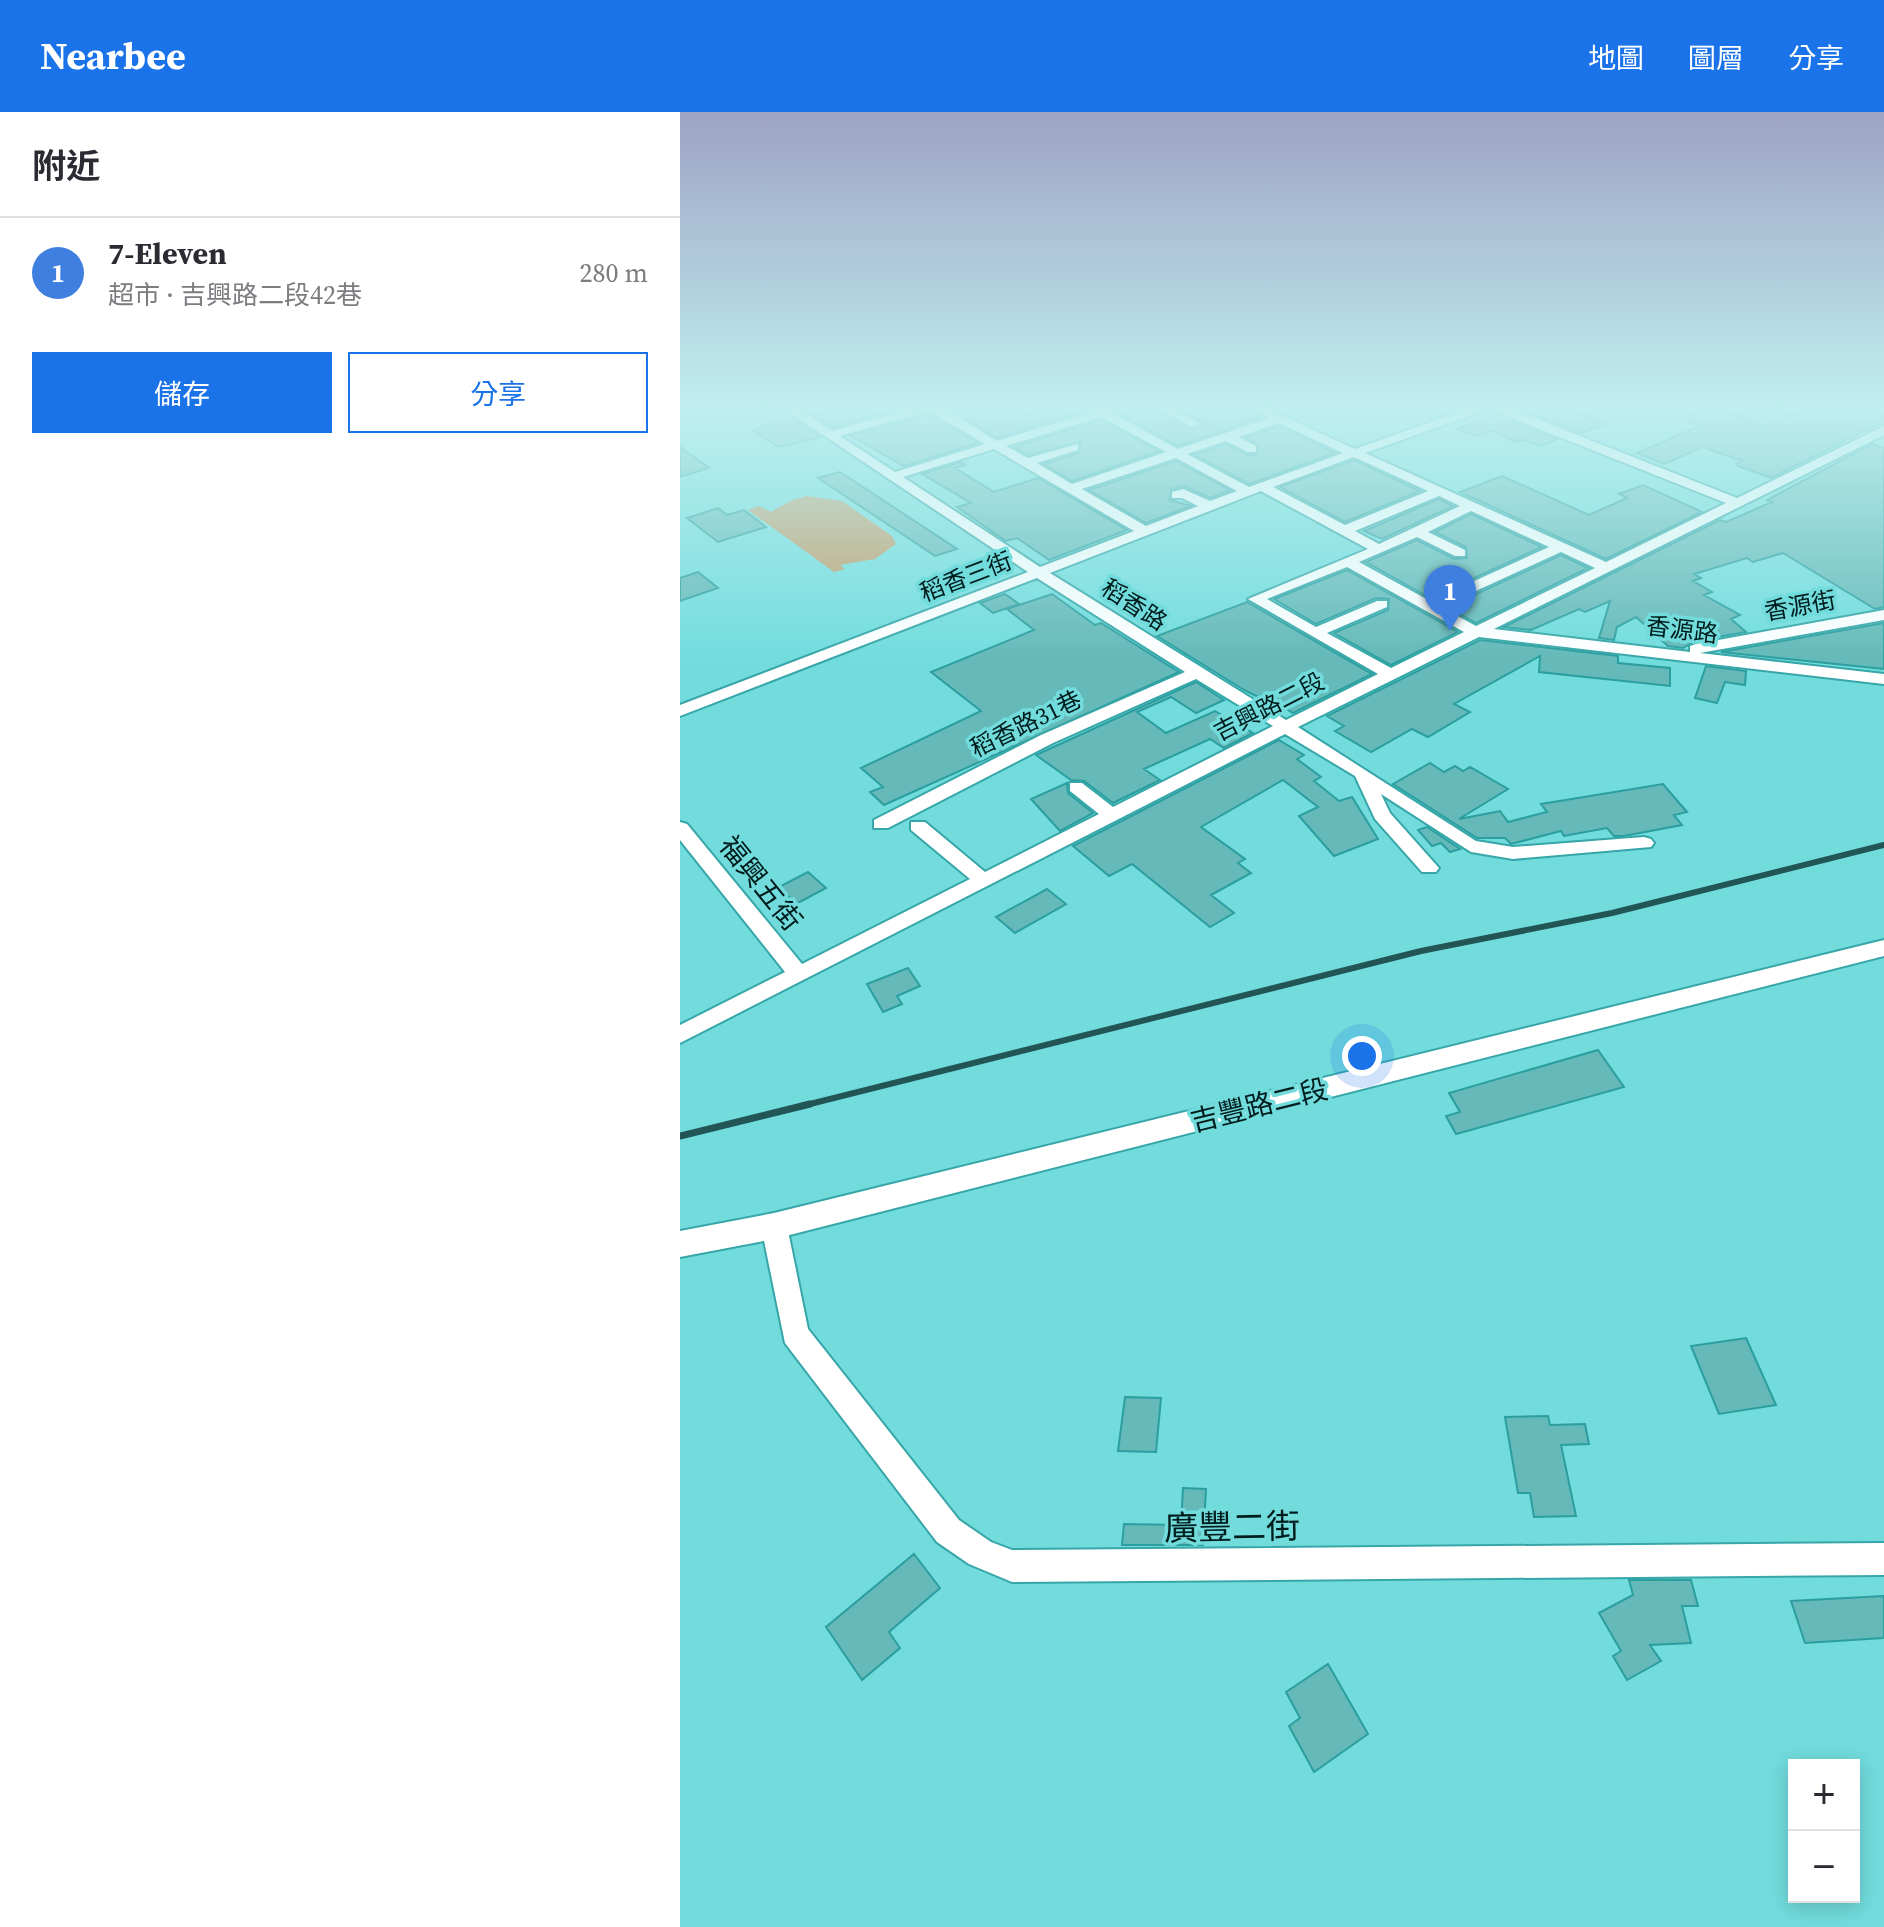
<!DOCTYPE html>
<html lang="zh-TW">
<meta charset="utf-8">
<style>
body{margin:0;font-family:"Source Serif 4","Noto Sans TC",serif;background:#f7f7f7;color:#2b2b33}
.controls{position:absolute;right:24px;bottom:24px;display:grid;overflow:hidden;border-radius:0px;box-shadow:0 4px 20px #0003}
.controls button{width:72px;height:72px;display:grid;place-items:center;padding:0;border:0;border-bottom:2px solid #e1e1e2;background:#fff;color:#2b2b33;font:40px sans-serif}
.you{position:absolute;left:682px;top:944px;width:28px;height:28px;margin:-20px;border:6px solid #fff;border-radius:50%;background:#1a73e8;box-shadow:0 0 0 12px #1a73e833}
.badge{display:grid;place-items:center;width:52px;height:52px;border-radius:50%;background:#1a73e8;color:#fff;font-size:26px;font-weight:700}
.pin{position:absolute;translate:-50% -66px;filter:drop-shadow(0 2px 4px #0008)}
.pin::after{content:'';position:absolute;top:42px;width:28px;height:24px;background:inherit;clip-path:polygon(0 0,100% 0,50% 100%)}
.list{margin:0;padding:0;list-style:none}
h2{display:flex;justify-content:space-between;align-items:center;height:104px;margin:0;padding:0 32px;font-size:34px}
h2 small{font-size:26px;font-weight:400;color:#7c7c81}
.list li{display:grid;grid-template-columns:52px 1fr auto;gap:24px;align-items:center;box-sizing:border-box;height:112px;padding:0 32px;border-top:2px solid #e1e1e2}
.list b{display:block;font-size:30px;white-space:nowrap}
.list p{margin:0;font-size:26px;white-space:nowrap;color:#7c7c81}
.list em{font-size:26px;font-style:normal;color:#7c7c81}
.actions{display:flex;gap:16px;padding:24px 32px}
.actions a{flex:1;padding:18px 0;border:2px solid #1a73e8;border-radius:0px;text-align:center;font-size:28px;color:#1a73e8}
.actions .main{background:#1a73e8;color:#fff}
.map{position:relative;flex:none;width:1204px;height:1815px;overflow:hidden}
header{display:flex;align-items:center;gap:48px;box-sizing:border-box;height:112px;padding:0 40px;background:#1a73e8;color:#fff}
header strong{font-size:38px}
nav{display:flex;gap:44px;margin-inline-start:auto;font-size:28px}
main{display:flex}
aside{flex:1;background:#fff}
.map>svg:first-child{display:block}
.green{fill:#c09c68}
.building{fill:#65b9b9;stroke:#2b9e9f;stroke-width:2}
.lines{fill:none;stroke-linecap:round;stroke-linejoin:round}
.minor-casing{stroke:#36a6a8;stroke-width:4}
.major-casing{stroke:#36a6a8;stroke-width:4}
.minor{fill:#fff;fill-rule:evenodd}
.major{fill:#fff;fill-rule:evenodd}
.rail-far1{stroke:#215556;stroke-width:6}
.rail{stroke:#215556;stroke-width:7}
.labels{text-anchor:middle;stroke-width:7;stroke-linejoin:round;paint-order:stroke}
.far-street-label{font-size:24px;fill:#001d1e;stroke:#72dcdd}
.street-label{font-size:28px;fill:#001d1e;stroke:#72dcdd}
.near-street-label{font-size:34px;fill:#001d1e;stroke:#72dcdd}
</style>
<header>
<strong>Nearbee</strong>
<nav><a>地圖</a><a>圖層</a><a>分享</a></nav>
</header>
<main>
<aside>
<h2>附近<small></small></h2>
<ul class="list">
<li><span class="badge" style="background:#3f7fe0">1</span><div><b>7-Eleven</b><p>超市 · 吉興路二段42巷</p></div><em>280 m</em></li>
</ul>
<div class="actions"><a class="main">儲存</a><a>分享</a></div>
</aside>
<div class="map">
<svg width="1204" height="1815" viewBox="0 0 1204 1815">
<rect width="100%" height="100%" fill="#72dcdd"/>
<!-- green -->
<path class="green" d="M127,384L162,389L212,424L216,432L195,447L160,453L165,457L154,460L68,398L79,394L91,400L112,388Z"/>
<!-- building -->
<path class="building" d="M174,294H193L200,302L152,316L134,303Z
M338,294L347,302L358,294L410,296L317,326L267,295Z
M452,294H472L512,318L524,311L496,294H562L581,305L498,334L439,301Z
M873,294H885L926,312L900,321L850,301Z
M1032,294L1087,314L1129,294H1204V309L1091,366L1058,354L1056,352L1062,349L1023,335L984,352L957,341L1020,314L1001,307Z
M249,302L298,331L224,354L171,324Z
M113,306L140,325L99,335L72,318Z
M421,308L479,339L392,369L364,352L399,341L400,330L348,343L334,335Z
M796,308L811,313L828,308L877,327L861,334L843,328L837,330L811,318L798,324L777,317Z
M599,314L655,341L569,372L515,343L546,332L567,343H576L579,334L566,326Z
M1192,332L1204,336V495L1195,497L1103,441L1073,450L1067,446L1014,462L1021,466L1013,469L1032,480L1024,483L1060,503L1051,507L1066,520L1015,529L1003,536L988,534L956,505L937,515L934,528L919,526L930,489L905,500L899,497L851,518L824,515L1040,408L1046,410L1092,390L1087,388Z
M0,335L29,356L0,365Z
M674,348L740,379L665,410L600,375Z
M496,349L550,378L530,386L504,374L491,377L490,388L511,394L466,411L409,378Z
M282,350L285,353L275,356L314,380L358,366L447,418L369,448L337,426L326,429L314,421L277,395L291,391L242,362Z
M160,360L224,402L277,437L255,444L138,366Z
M822,364L909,403L947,386L939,382L963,373L1022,400L926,447L780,380Z
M759,387L773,394L702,427L684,419Z
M38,396L47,403L64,398L86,415L38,430L7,406Z
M791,402L862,435L750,486L686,450L737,428L774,447L787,446L786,435L755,420Z
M881,443L908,456L796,511L768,495Z
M667,458L778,520L711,553L654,521L708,498L709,487L696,486L636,512L594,487Z
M18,460L38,476L0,489V466Z
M325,482L339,492L313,501L300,491Z
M372,482L415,513L421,511L499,560L204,693L190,680L203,675L181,656L301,599L251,560L354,518L327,497Z
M567,490L692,562L613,601L584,582L578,585L564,578L477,524Z
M1204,511V557L1041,540Z
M800,528L938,544V551L990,556V574L859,560L860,544L774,592L790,600L748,625L732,617L691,640L655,619L664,614L647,604Z
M1026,554L1066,559L1065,573L1045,570L1037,591L1015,586Z
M516,570L544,588L516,601L491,585L457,600L486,621L535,599L573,621L544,636L530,627L464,657L480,668L433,691L404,669L391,668L356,643Z
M599,628L624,643L617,647L641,665L634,669L659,689L672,685L698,727L654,744L619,704L638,695L603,668L521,715L565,747L558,751L571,761L531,783L554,801L530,815L452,752L429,764L393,734Z
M750,651L764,660L775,654L783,659L790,655L828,677L779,707L820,699L828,710L867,700L861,692L983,672L1007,700L994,703L1002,713L944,724H934L927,716L884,724L881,719L831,732L825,726H797L713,672Z
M387,671L388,681L413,701L380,719L351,687Z
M747,715L780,737L770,740L761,731L752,734L738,718Z
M128,760L146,776L116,792L99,775Z
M367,777L386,792L335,821L316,805Z
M228,856L240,874L217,884L222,892L203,900L187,872Z
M918,938L944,975L776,1022L766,1004L780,1000L769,981Z
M1066,1226L1096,1293L1039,1302L1011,1234Z
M445,1285L481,1286L476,1340L438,1339Z
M868,1304L870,1313L905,1312L909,1332L881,1333L896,1404L854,1405L850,1381H838L825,1305Z
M503,1376L526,1377L523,1433H442L444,1412L501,1413Z
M234,1442L260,1476L209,1520L220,1536L182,1568L146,1515Z
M949,1468H1011L1018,1494H1002L1011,1531L970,1533L981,1549L947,1568L933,1544L941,1539L919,1501L953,1483Z
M1204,1484V1526L1125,1531L1111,1489Z
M648,1552L688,1622L634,1660L609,1614L620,1606L606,1580Z"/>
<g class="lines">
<defs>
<path id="minor" d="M100,294H114L152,319L241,294H260L317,329L412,300L413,296L449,294L432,301L498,337L589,306L565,294H581L675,337L795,294H824L1057,386L1204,314V323L814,517L1010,540V534L1016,532L1204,498V508L1020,541L1204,562V572L799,525L618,615L796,729L833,735L964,725L971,727L974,731L971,735L833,747L791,740L701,682L710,701L759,756L756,760H742L695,707L675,664L605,622L0,931V913L105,860L0,728V710L7,712L122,852L290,767L231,718V710H245L305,760L419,702L390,679V671H402L433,695L593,614L516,567L373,631L208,716H194V708L361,623L505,560L357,466L0,604V593L348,460ZM809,297L1046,391L926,450L685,341ZM249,299L305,332L215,360L160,324ZM421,305L486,340L392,372L357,351L398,338V332L348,346L326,334ZM599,311L663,341L569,375L507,342L546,329L568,340H576V334L558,325ZM314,337L454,419L360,455L223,365ZM674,345L748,379L665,413L593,375ZM496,346L557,379L530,389L503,377L492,380V386H502L518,394L466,414L402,377ZM581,379L688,437L568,487L698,562L606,608L370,461ZM759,384L780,394L699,432L675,419ZM791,399L869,435L750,489L679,450L737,425L775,444H785V438L748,420ZM881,440L915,456L796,514L761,495ZM667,455L784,520L711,556L647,521L707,495V489H697L636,515L587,487Z
M341,294H354L355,295L349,299Z
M475,294H490L521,312L511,315Z
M94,1103L103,1106L107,1114L128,1217L279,1408L311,1430L332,1438L1204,1431V1463L332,1470L289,1452L257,1430L105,1231L81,1114L85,1106Z"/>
<path id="major" d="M1204,828V844L94,1127L0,1145V1119L94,1101Z"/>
</defs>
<!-- minor casing -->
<use href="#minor" class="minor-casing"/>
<!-- major casing -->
<use href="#major" class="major-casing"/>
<!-- minor -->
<use href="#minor" class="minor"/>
<!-- major -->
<use href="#major" class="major"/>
<!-- rail-far1 -->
<path class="rail-far1" d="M122,994L741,839L932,801L1204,733"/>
<!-- rail -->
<path class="rail" d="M0,1024L130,992"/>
</g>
<!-- sky -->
<linearGradient id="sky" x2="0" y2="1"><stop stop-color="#9da3c4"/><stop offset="0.54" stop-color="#c0eff0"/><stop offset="1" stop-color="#c0eff0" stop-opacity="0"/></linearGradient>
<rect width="1204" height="548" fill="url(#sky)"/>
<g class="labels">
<!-- far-street labels -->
<g class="far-street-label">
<text transform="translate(286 465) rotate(-21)" y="8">稻香三街</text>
<text transform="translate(454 493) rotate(33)" y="8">稻香路</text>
<text transform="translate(1120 494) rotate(-10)" y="8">香源街</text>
<text transform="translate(1002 518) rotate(7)" y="8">香源路</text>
<text transform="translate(589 595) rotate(-27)" y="8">吉興路二段</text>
<text transform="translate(346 612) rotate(-26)" y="8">稻香路31巷</text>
</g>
<!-- street labels -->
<g class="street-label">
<text transform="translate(81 771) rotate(51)" y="10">福興五街</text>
<text transform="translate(579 993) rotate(-14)" y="10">吉豐路二段</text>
</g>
<!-- near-street labels -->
<g class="near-street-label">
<text transform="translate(552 1415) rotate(-1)" y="12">廣豐二街</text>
</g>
</g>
</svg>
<div class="controls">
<button>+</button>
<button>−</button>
</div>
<div class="you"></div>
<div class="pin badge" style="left:770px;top:519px;background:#3f7fe0">1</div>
</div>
</main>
